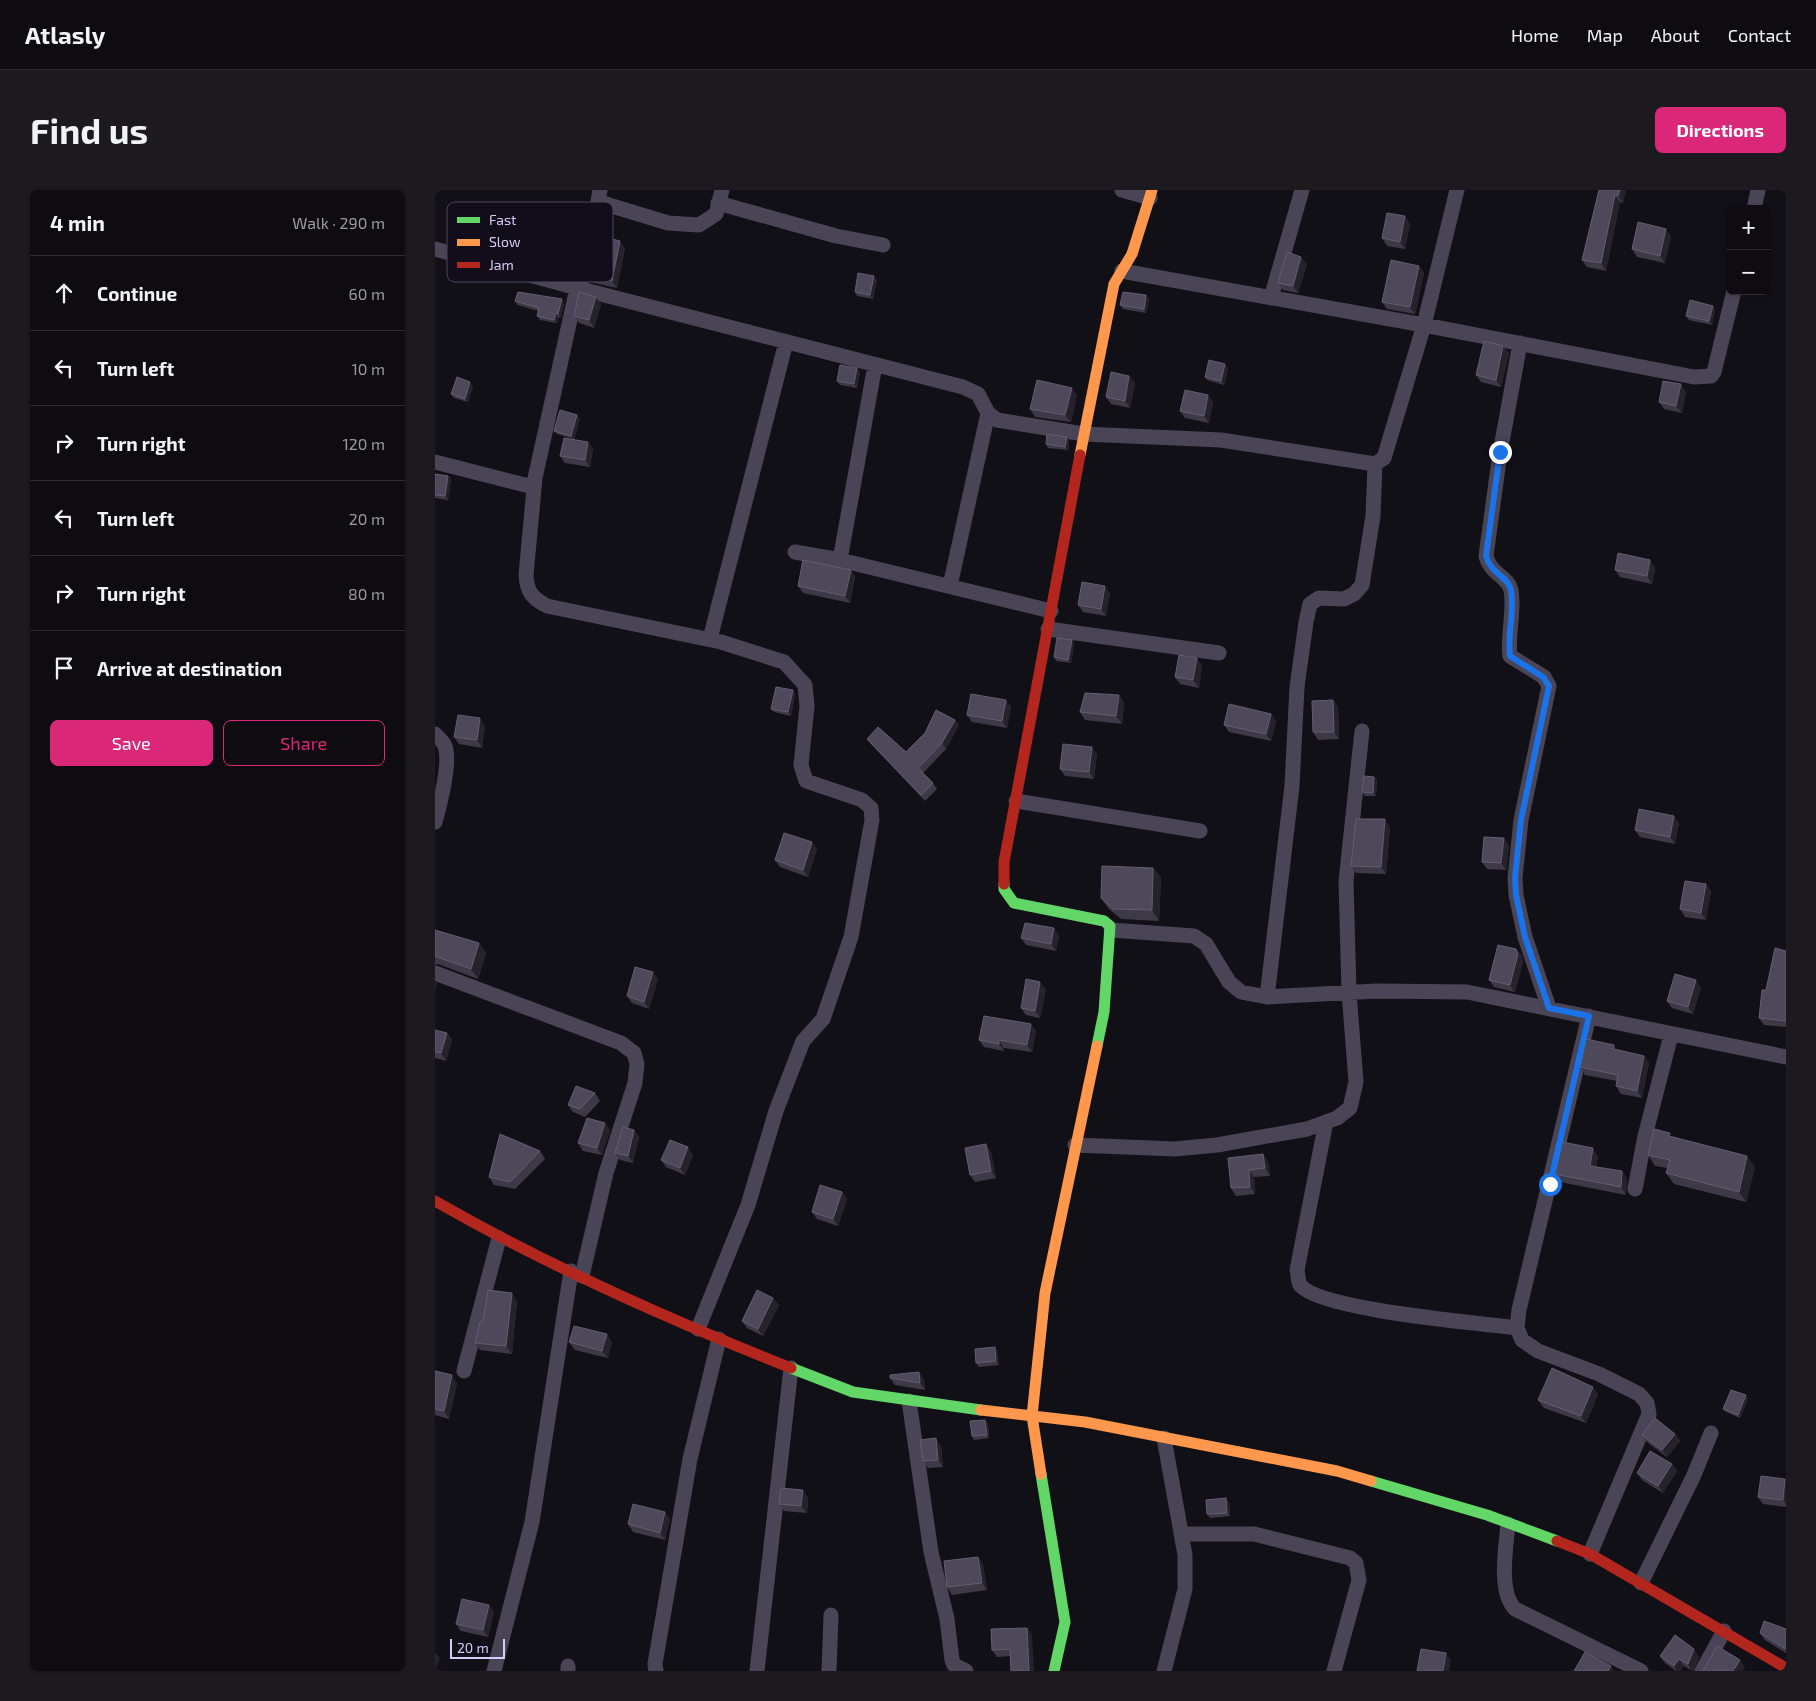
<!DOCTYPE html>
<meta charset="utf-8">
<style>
body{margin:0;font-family:"Exo 2",sans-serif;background:#1c1a1f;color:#f1f3f6}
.controls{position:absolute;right:15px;top:15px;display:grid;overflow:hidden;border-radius:8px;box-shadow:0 1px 4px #0004}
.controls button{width:45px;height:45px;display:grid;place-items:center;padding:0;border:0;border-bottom:1px solid #2e2c31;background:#0e0c11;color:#f1f3f6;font:25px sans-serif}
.scale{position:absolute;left:15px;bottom:12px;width:55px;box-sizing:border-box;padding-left:5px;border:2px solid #d9cbf9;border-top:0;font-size:14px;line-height:18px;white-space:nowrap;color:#d9cbf9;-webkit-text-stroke:4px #110d1a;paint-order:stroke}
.stop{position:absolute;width:15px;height:15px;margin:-11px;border:4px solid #1a73e8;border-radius:50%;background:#fff}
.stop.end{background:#1a73e8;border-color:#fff;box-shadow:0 1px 5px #0008}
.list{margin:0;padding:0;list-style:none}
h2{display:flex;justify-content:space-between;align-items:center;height:65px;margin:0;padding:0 20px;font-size:21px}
h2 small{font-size:16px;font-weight:400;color:#9b9b9f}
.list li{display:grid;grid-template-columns:32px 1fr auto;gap:15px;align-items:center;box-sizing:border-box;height:75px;padding:0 20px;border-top:1px solid #2e2c31}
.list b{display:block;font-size:19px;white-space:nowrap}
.list em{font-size:16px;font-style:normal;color:#9b9b9f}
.actions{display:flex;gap:10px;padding:15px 20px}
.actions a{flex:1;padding:11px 0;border:1px solid #db2777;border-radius:8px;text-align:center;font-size:18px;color:#db2777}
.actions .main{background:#db2777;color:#fff}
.icon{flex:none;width:28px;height:28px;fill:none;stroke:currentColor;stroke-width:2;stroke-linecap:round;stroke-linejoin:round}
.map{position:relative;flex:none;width:1351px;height:1481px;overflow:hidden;border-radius:8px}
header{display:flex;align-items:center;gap:30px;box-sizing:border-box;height:70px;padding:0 25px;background:#0e0c11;border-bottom:1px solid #2e2c31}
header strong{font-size:24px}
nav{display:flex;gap:28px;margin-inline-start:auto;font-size:18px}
.intro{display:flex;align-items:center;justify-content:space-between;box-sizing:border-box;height:120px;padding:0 30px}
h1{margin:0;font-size:35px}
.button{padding:12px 22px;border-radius:8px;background:#db2777;color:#fff;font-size:18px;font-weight:700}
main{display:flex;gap:30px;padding:0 30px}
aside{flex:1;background:#0e0c11;border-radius:8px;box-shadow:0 1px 4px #0004}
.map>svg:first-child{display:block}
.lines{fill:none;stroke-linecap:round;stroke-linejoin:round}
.street{stroke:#494557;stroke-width:15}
.fast{stroke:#63d668;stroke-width:11}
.slow{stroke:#ff974d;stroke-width:11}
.jam{stroke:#b3261e;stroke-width:11}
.wall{fill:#3e3946}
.shaded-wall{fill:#25222b}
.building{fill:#4e495a;stroke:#645d73}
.route{stroke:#1a73e8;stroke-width:6}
.key{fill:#110d1a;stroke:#4d465d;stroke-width:1}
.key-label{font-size:14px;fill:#d9cbf9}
</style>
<header>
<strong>Atlasly</strong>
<nav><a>Home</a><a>Map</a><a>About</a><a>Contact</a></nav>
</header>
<div class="intro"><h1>Find us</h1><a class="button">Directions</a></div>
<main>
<aside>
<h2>4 min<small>Walk · 290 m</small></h2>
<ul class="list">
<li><svg class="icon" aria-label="ahead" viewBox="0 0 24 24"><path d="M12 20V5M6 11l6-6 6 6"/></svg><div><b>Continue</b></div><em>60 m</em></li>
<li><svg class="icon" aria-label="left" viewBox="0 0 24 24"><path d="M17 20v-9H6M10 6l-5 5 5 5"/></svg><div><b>Turn left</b></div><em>10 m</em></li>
<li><svg class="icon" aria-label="right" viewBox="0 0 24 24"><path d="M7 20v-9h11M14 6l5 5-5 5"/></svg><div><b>Turn right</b></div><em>120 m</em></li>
<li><svg class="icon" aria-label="left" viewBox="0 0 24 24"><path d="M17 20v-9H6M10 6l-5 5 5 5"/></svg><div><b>Turn left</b></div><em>20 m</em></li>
<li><svg class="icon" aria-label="right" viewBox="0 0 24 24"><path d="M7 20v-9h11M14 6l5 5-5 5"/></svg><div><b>Turn right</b></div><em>80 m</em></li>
<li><svg class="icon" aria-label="arrive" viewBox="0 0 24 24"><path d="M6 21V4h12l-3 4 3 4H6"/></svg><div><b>Arrive at destination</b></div></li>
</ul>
<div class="actions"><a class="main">Save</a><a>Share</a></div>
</aside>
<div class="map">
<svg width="1351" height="1481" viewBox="0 0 1351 1481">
<rect width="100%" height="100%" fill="#121017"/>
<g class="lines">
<!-- street -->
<path class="street" d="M687,0L715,8
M164,12L233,33L264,35L281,24L287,0
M283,13L401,46L448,55
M1319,19L1323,0
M0,59L142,98L152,76L165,0
M687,81L989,135L1259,187L1276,186L1279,182L1299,101
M836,108L867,0
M1085,153L1065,263L1051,366C1056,385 1073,386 1076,400C1080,421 1072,444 1075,466L1109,487L1114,496L1086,630L1080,688L1081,705L1090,747L1114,818
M0,272L98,297
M360,362L405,370L616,421
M405,370L440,175
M515,396L553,223
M613,439L784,463
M275,449L351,152
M0,544C4,548 8,551 10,556C16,573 5,614 0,632
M581,611L765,641
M676,740L759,746L771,754L794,792L806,802L832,807L942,801L1032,802L1351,867
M0,783L186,853L199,863L202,874L200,893L171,983L147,1086
M832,807L857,596L862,497L871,432L875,414L884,408L909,409L919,404L927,395L938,326L940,274
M1154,826L1084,1120L1082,1138L1087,1150L1103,1161L1164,1184L1204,1204L1212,1213L1214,1224L1155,1364
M891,932L862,1080C863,1084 863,1091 865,1095C884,1120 1045,1133 1082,1138
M640,955L740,959L782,955L872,939L902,928L915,918L921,892L914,802L911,691L927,541
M1200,999L1210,946L1236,845
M263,1139L313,1015L341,921L368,851L388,829L416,747L437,630L436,618L427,610L371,591L366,575L372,516L370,495L349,472L286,452L112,416C97,408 92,402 91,385L100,288L142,98L528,197L543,204L553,223L562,230L649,244L786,250L940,274L949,268L989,135L1022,0
M29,1181L64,1048
M474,1211L496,1362L512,1429L517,1470L519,1475L531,1481
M1073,1334C1071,1357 1063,1402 1080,1419L1206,1481
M746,1344H819L915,1368L921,1373L924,1390L899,1481
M1206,1393L1259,1285L1276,1243
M59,1481L97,1332L136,1081
M133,1481V1476
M221,1481L220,1474L255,1269L284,1149
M322,1481L356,1178
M394,1481L396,1425
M729,1481L750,1399V1365L729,1248
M1267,1481L1289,1441"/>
<!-- fast -->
<path class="fast" d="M569,694V699L579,713L669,731L675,736L669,822L662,856
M356,1178L418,1202L546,1220
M606,1284L630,1432L619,1481
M936,1291L1052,1325L1122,1351"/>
<!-- slow -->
<path class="slow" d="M645,265L679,94L697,64L717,0
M546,1220L650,1232L902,1281L936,1291
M606,1284L597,1226L610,1103L662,856"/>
<!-- jam -->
<path class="jam" d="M569,694V672L645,265
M0,1011C113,1076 235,1130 356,1178
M1122,1351L1155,1364L1351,1478"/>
</g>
<!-- wall -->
<path class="wall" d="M1164,0H1191L1188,13L1185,12L1171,81L1152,77L1147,70Z
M970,26L975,34L970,59L952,56L947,48Z
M1236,46L1230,73L1202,67L1197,59Z
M190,58L182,98L155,92L150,84L156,71Z
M872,74L863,103L848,100L843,93Z
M984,76L989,83L980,124L952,119L947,112Z
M442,90L438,109L422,106L420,102Z
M711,105L714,109L711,123L688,119L685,115Z
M161,107L166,114L159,138L144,133L139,126Z
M80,111L129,113L126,128L123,127L122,133L105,130L102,126L103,121L83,115Z
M1280,119L1277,135L1254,130L1251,126Z
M1068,156L1074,163L1066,197L1046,192L1041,185Z
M793,178L789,195L772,190L770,187Z
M425,182L422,198L405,195L402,191Z
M694,186L700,193L695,218L676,214L671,207Z
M38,196L33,212L19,208L16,204Z
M1251,202L1247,223L1229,219L1224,212Z
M642,205L636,232L600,227L595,219Z
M773,205L778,212L774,233L750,228L745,221Z
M145,229L139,249L122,244L119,241Z
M634,251L633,260L613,258L611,254Z
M153,252L158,259L155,277L130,273L125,266Z
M0,284L13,286L16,289L13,310L0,308Z
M1215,370L1220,378L1217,394L1185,387L1180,380Z
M416,380L420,387L415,413L368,403L363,396Z
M675,403L671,426L648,422L643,415Z
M637,450L639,454L636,473L621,471L619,467Z
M767,475L764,498L745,494L740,487Z
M358,500L360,504L356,526L339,522L336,519Z
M684,505L689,512L687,534L650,530L645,522Z
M571,510L576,517L572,538L537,532L532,525Z
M898,510L903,517L904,549L883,550L878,542Z
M836,524L841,531L836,551L794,542L789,535Z
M520,530L524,535L511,559L488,583L498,593L502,599L490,611L436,554L432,549L471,562Z
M50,536L47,558L24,554L19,547Z
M662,564L659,589L630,586L625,579Z
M939,587L942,590L941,606H930L927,602Z
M1244,633L1240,654L1205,647L1200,640Z
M955,637L951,684L921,683L916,676Z
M1069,648L1074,656L1071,680L1052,679L1047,672Z
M382,659L373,687L345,677L340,670Z
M718,678L726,688L724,731L686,729L674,719L666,708Z
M1271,694L1276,701L1271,730L1250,727L1245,719Z
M619,738L624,746L621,761L591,755L586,748Z
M0,740L44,753L51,763L43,789L3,774L0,775Z
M1081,759L1087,766L1088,772L1080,802L1059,797L1054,790Z
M1351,761V837L1329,835L1324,828L1331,800Z
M223,789L214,819L197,813L192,806Z
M1266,798L1258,824L1237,818L1232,811Z
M611,799L605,828L591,825L586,818Z
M0,840L12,843L17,850L11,871L0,868Z
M601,841L597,862L569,858V861L549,857L544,850Z
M1209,866L1214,873L1207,908L1186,904L1181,896L1182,891L1150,885L1145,877Z
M160,903L165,911L150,927L138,922L133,915Z
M175,940L167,965L148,961L143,953Z
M199,940L204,947L198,973L185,970L180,963Z
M1238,947L1320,977L1311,1012L1239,994L1231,983L1233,978L1220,976L1213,965Z
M105,961L110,969L80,999L59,995L54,987Z
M556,962L561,988L540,992L535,985Z
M828,964L833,972L835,986L819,987L820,1004L801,1006L796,998Z
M258,965L250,985L231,977L226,970Z
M1163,966L1161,977L1192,988L1191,1005L1125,992L1120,984Z
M407,1002L412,1009L403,1036L382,1029L377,1022Z
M338,1108L344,1115L328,1146L312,1138L307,1131Z
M82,1111L77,1164L45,1160L40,1153L48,1132Z
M134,1152H177L173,1168L140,1160Z
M562,1160L564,1175L544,1177L541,1173Z
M0,1181L22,1193L14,1229L0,1225Z
M455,1188L489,1189L490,1200L460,1195Z
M1163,1204L1151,1233L1109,1218L1103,1210Z
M1313,1209L1305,1228L1291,1222L1288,1219Z
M550,1230L553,1234L554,1248L539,1250L537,1246Z
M1240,1244L1245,1251L1232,1267L1212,1252L1207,1245Z
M506,1256L508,1277L493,1278L488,1271Z
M1237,1274L1242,1281L1228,1303L1207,1290L1202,1283Z
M1351,1289V1317L1328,1314L1323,1307Z
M373,1307L372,1323L349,1321L344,1314Z
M794,1312L795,1326L775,1328L772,1324Z
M235,1329L230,1350L198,1342L193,1334Z
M543,1367L548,1374L552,1400L517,1405L512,1397Z
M54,1415L59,1422L53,1447L26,1441L21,1434Z
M592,1438L597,1445L575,1466L562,1467L557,1460Z
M1351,1439V1463L1330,1450L1325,1443Z
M1225,1466L1264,1467L1258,1481L1249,1476L1245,1481H1241L1230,1473Z"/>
<!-- shaded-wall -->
<path class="shaded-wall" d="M1185,0H1191L1188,13L1183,6Z
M1180,5L1185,12L1171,81L1166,73Z
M970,26L975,34L970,59L965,52Z
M1231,39L1236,46L1230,73L1225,66Z
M185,51L190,58L182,98L177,91Z
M866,67L872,74L863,103L858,96Z
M984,76L989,83L980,124L975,117Z
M439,86L442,90L438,109L435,105Z
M711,105L714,109L711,123L709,119Z
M161,107L166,114L159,138L154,130Z
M127,109L129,113L126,128L123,124Z
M1278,116L1280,119L1277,135L1274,131Z
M121,123L123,127L122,133L119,130Z
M1068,156L1074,163L1066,197L1061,190Z
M790,174L793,178L789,195L786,191Z
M422,178L425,182L422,198L419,194Z
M694,186L700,193L695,218L690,211Z
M35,192L38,196L33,212L30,209Z
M1246,194L1251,202L1247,223L1241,216Z
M637,198L642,205L636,232L630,225Z
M773,205L778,212L774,233L769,226Z
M142,225L145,229L139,249L136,246Z
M632,247L634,251L633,260L630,257Z
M153,252L158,259L155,277L150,270Z
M13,286L16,289L13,310L10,306Z
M1215,370L1220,378L1217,394L1212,386Z
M416,380L420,387L415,413L410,406Z
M670,396L675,403L671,426L666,419Z
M637,450L639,454L636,473L633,470Z
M762,468L767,475L764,498L758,490Z
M358,500L360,504L356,526L353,522Z
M684,505L689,512L687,534L681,526Z
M571,510L576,517L572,538L567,531Z
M898,510L903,517L904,549L899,542Z
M836,524L841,531L836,551L831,544Z
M45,528L50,536L47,558L42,550Z
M520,530L524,535L511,559L507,553Z
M657,557L662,564L659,589L654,582Z
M939,587L942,590L941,606L938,603Z
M1239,626L1244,633L1240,654L1235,647Z
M950,629L955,637L951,684L946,677Z
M1069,648L1074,656L1071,680L1066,673Z
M377,652L382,659L373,687L368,680Z
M718,678L726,688L724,731L717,720Z
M1271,694L1276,701L1271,730L1266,723Z
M619,738L624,746L621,761L616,754Z
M44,753L51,763L43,789L36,779Z
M1081,759L1087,766L1088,772L1080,802L1075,795Z
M218,782L223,789L214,819L209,812Z
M1261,790L1266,798L1258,824L1253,817Z
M0,791L2,794L0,800Z
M605,792L611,799L605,828L600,821Z
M596,834L601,841L597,862L592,855Z
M12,843L17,850L11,871L6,863Z
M564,850L569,858V861L564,854Z
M1209,866L1214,873L1207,908L1202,901Z
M170,933L175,940L167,965L162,958Z
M199,940L204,947L198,973L193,966Z
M551,954L556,962L561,988L556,981Z
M253,957L258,965L250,985L245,978Z
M1158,958L1163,966L1160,983L1155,976Z
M828,964L833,972L835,986L830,978Z
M1312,966L1320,977L1311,1012L1304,1002Z
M814,980L819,987L820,1004L815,997Z
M1187,981L1192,988L1191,1005L1186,997Z
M407,1002L412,1009L403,1036L398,1029Z
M77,1103L82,1111L77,1164L71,1156Z
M338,1108L344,1115L328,1146L323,1139Z
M172,1144L177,1152L173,1168L167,1161Z
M560,1157L562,1160L564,1175L561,1171Z
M484,1182L489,1189L490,1200L485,1193Z
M17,1185L22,1193L14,1229L9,1221Z
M1158,1197L1163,1204L1151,1233L1146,1226Z
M1311,1205L1313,1209L1305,1228L1303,1225Z
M550,1230L553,1234L554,1248L552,1245Z
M1240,1244L1245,1251L1232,1267L1227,1260Z
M501,1248L506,1256L508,1277L503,1270Z
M1237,1274L1242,1281L1228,1303L1223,1296Z
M1350,1289H1351V1314L1348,1310Z
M368,1300L373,1307L372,1323L366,1316Z
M791,1308L794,1312L795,1326L792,1323Z
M230,1322L235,1329L230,1350L225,1343Z
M543,1367L548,1374L552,1400L547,1393Z
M54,1415L59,1422L53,1447L48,1440Z
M592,1438L597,1445L599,1481H594Z
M1259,1459L1264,1467L1257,1481L1253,1474Z
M0,1462L5,1468L0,1481Z
M1011,1463L1016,1471L1014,1481H1008Z
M1244,1469L1249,1476L1245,1481H1242L1239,1476Z
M1305,1470L1310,1477L1308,1481H1298Z
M1176,1476L1179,1481H1173Z"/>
<!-- building -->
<path class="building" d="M1164,0H1185L1183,6L1180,5L1166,73L1147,70Z
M952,23L970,26L965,52L947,48Z
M1203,32L1231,39L1225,66L1197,59Z
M160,45L185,51L177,91L150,84L156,71Z
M852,62L866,67L858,96L843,93Z
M956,70L984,76L975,117L947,112Z
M423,83L439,86L435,105L420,102Z
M83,102L127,109L123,124L121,123L119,130L102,126L104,118L80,111Z
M144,102L161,107L154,130L139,126Z
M688,102L711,105L709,119L685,115Z
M1255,110L1278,116L1274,131L1251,126Z
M1049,151L1068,156L1061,190L1041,185Z
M774,170L790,174L786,191L770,187Z
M405,175L422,178L419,194L402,191Z
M676,182L694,186L690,211L671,207Z
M22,187L35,192L30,209L16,204Z
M602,190L637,198L630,225L595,219Z
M1228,191L1246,194L1241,216L1224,212Z
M750,200L773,205L769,226L745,221Z
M125,220L142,225L136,246L119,241Z
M612,244L632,247L630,257L611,254Z
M129,248L153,252L150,270L125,266Z
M0,284L13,286L10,306L0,305Z
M1183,363L1215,370L1212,386L1180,380Z
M368,370L416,380L410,406L363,396Z
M647,392L670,396L666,419L643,415Z
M622,448L637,450L633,470L619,467Z
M744,465L762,468L758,490L740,487Z
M341,497L358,500L353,522L336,519Z
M650,503L684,505L681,526L645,522Z
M536,504L571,510L567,531L532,525Z
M898,510L899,542H878L877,511Z
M794,514L836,524L831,544L789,535Z
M501,520L520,530L507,553L483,578L498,593L486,605L432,549L443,537L471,562L490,543Z
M23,525L45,528L42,550L19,547Z
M628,554L657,557L654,582L625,579Z
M929,586L939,587L938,603L927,602Z
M1204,619L1239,626L1235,647L1200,640Z
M921,629H950L946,677L916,676Z
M349,643L377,652L368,680L340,670Z
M1049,647L1069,648L1066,673L1047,672Z
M667,676L718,678L717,720L678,719L666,708Z
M1250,691L1271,694L1266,723L1245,719Z
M590,733L619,738L616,754L586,748Z
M0,740L44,753L36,779L0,766Z
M1063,755L1081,759L1083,764L1075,795L1054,790Z
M1340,758L1351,761V831L1324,828L1327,800H1331Z
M200,777L218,782L209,812L192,806Z
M1240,784L1261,790L1253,817L1232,811Z
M591,789L605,792L600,821L586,818Z
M549,826L596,834L592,855L564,850V854L544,850Z
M0,840L12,843L6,863L0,862Z
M1151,849L1179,855V859L1209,866L1202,901L1181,896L1183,885L1145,877Z
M141,896L160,903L145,919L133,915Z
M152,928L170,933L162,958L143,953Z
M188,937L199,940L193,966L180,963Z
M1219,939L1235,943L1234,946L1312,966L1304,1002L1231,983L1235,970L1213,965Z
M65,944L105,961L75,992L54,987Z
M235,950L253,957L245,978L226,970Z
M1127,952L1158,958L1155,976L1187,981L1186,997L1120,984Z
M551,954L556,981L535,985L530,958Z
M828,964L830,978L814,980L815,997L796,998L793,968Z
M385,995L407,1002L398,1029L377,1022Z
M53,1100L77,1103L71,1156L40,1153L45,1132H48Z
M322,1100L338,1108L323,1139L307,1131Z
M139,1136L172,1144L167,1161L134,1152Z
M560,1157L561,1171L541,1173L540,1159Z
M1117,1178L1158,1197L1146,1226L1103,1210Z
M0,1181L17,1185L9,1221L0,1219Z
M484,1182L485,1193L455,1188V1185Z
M1296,1200L1311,1205L1303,1225L1288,1219Z
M1220,1228L1240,1244L1227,1260L1207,1245Z
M550,1230L552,1245L537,1246L535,1231Z
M501,1248L503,1270L488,1271L485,1250Z
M1215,1261L1237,1274L1223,1296L1202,1283Z
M1326,1286L1350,1289L1348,1310L1323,1307Z
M346,1298L368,1300L366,1316L344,1314Z
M791,1308L792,1323L772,1324L771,1310Z
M198,1314L230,1322L225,1343L193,1334Z
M543,1367L547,1393L512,1397L509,1371Z
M27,1409L54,1415L48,1440L21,1434Z
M1329,1431L1351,1439V1459L1325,1443Z
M592,1438L594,1481H576L575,1459L557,1460L556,1439Z
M1240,1445L1259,1459L1253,1474L1244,1469L1239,1476L1225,1466Z
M1282,1456L1305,1470L1298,1481H1267L1270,1478Z
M986,1459L1011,1463L1008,1481H982Z
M1150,1462L1176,1476L1173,1481H1139Z"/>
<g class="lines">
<!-- route -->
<path class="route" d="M1065,262L1051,366C1056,384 1073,386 1076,400C1080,421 1072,445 1075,466L1108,487L1114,496L1086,630L1080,688L1081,705L1090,747L1114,818L1154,826L1115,994"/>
</g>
<!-- legend -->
<rect x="12" y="12" width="166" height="80" rx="8" class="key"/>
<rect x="22" y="27" width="23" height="6" fill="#63d668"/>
<rect x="22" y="49" width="23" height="7" fill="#ff974d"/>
<rect x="22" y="72" width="23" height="6" fill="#b3261e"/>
<g class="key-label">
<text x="54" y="35">Fast</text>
<text x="54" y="57">Slow</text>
<text x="54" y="80">Jam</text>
</g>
</svg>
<div class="controls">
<button>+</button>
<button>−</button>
</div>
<div class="scale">20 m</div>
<div class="stop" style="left:1115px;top:994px"></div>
<div class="stop end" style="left:1065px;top:262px"></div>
</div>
</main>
